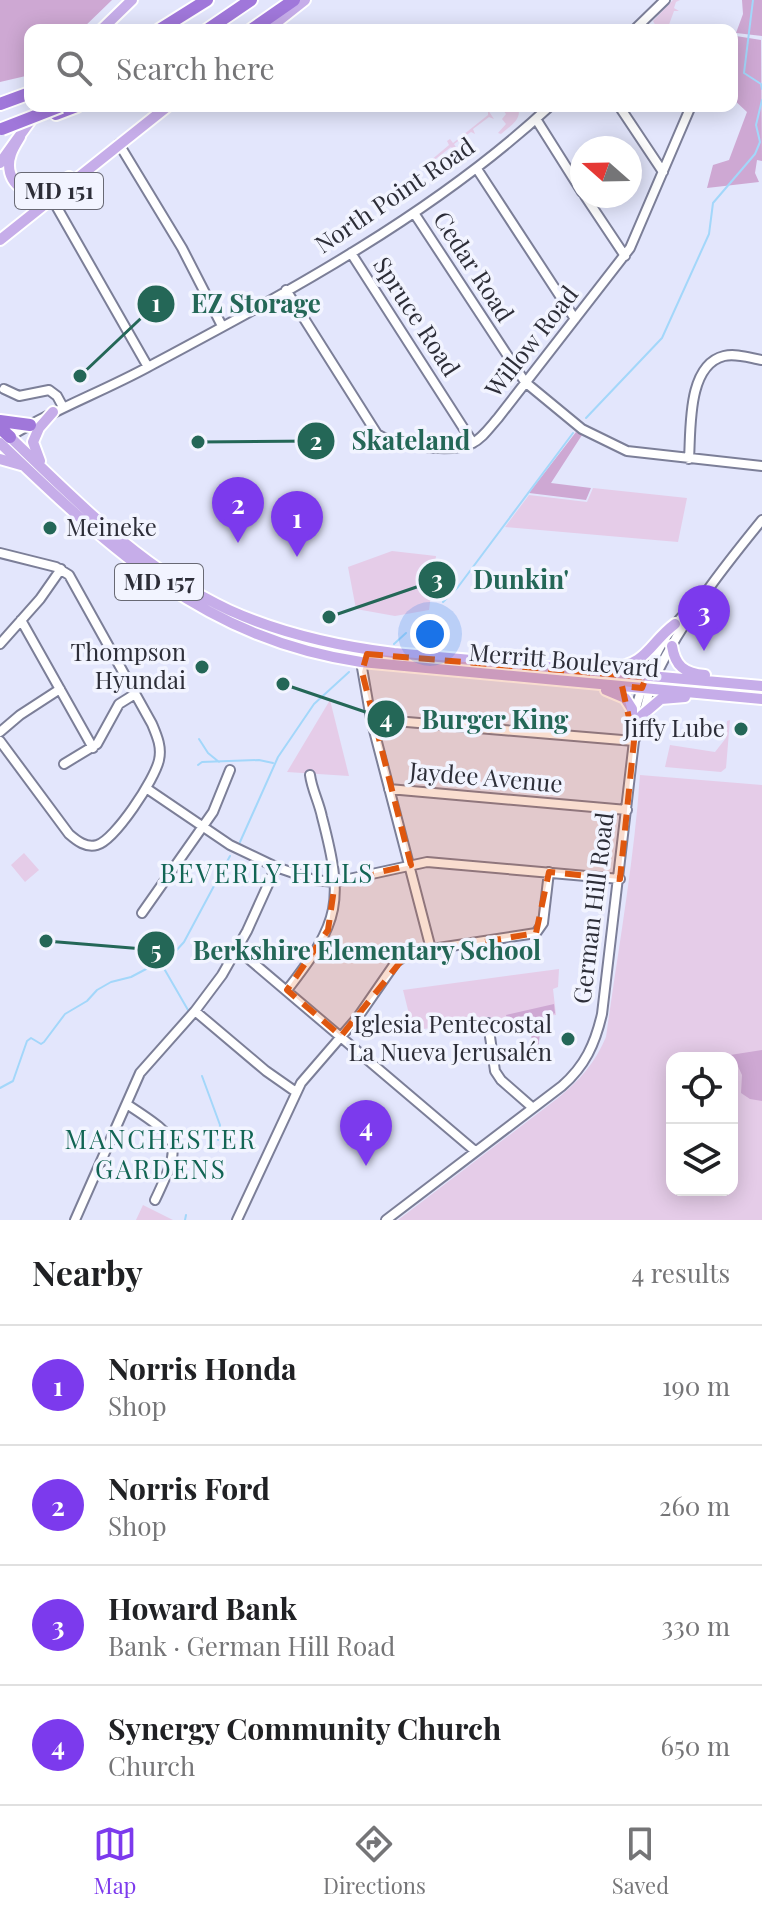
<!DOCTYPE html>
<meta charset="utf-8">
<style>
body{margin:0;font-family:"Playfair Display",serif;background:#f6f6f6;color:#202124}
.controls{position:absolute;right:24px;bottom:24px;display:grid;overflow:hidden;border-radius:16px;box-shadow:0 4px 20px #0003}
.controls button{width:72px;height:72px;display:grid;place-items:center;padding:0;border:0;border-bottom:2px solid #e0e0e0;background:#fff;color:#202124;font:40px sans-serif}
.compass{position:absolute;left:570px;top:136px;width:72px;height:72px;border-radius:50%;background:#fff;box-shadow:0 4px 20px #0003;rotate:290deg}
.you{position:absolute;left:430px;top:634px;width:28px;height:28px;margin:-20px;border:6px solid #fff;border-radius:50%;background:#1a73e8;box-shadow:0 0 0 12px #1a73e833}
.badge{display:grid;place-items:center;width:52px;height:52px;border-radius:50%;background:#7c3aed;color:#fff;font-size:26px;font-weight:700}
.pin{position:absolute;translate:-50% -66px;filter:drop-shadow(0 2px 4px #0008)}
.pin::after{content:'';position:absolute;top:42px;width:28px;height:24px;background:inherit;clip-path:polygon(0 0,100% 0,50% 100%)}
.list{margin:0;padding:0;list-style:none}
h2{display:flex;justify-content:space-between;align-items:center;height:104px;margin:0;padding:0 32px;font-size:34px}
h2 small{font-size:26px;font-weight:400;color:#757577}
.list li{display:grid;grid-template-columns:52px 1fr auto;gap:24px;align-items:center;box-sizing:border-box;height:120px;padding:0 32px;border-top:2px solid #e0e0e0}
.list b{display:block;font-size:30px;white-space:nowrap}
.list p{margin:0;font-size:26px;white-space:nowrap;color:#757577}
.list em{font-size:26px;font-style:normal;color:#757577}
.icon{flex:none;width:44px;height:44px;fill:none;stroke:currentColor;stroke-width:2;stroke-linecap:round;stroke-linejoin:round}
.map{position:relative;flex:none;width:762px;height:1220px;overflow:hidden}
.search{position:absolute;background:#fff;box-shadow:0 4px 20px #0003;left:24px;right:24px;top:24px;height:88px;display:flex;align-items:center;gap:20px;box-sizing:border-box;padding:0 28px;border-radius:16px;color:#757577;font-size:30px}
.sheet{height:584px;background:#fff}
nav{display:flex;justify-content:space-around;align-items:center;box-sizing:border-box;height:112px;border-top:2px solid #e0e0e0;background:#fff;font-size:22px;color:#757577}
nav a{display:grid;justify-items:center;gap:4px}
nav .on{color:#7c3aed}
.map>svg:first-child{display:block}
.green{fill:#e5cce8;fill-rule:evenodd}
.forest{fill:#cea8d3}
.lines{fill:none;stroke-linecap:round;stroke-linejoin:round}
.stream{stroke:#a3d7fa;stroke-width:2}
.minor-casing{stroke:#7c7f98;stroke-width:12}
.major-casing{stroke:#fff;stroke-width:14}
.highway-casing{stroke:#fff;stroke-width:16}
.minor{stroke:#fff;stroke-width:8}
.major{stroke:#c6ade9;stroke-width:10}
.highway{stroke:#a077da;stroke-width:12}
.highway-bridge-casing{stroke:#fff;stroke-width:16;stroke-linecap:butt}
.highway-bridge{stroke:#a077da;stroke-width:12}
.marked{fill:#df570e;fill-opacity:0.2;stroke:#df570e;stroke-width:6;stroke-dasharray:16 10;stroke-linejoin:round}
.poi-dot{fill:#246757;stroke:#f2f4ff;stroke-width:3}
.labels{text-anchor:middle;stroke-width:7;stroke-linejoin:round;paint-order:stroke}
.shield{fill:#f2f4ff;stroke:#686974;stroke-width:2}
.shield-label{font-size:22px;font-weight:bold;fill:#2d2e38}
.street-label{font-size:24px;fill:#2d2e38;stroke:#f2f4ff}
.poi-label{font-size:24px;fill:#2d2e38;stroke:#f2f4ff;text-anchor:end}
.neighbourhood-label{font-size:26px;letter-spacing:2px;fill:#126554;stroke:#f2f4ff}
.leader{fill:none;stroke:#246757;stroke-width:3}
.callout-dot{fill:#246757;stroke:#f2f4ff;stroke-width:3}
.mark-label{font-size:24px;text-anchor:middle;font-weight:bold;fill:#fff}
.callout-label{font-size:26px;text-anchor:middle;font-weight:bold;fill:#246757;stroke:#f2f4ff;stroke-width:7;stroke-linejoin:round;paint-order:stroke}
</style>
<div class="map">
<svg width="762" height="1220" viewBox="0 0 762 1220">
<rect width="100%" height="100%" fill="#e3e6fc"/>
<!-- green -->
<path class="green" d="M673,0H680L676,2L674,8L679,11H674L667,30H658L653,21Z
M500,106H517C524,118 510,126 501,134L498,133L506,124L502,119L506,114Z
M488,110L494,119L489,117L473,129L475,134L471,132L454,144L457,149L455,151L451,147L433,161L435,164L433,166L430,161L449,145L447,141L450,139L453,143L488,115Z
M593,488L687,498L678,542L505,527L529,495L587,502Z
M392,551L436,556L429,610L395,616L356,609L348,567Z
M330,700L349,776L287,772Z
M730,720L726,768L721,772L665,767L670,745L715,752L726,738L727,721Z
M640,775L762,785V1220H398L558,1098C580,1080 595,1063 606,1037C618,950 634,863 640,775ZM672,1058H732V1190H672Z
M24,853L39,870L25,882L11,865Z
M559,969L558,987L553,989L556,1015L413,1030L403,990Z
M143,1205L173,1220H136Z"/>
<!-- forest -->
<path class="forest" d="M0,0H112L81,30H30V75L0,82Z
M742,0H762V36L736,33L743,14Z
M736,36L761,40L762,161L757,160L755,173L759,182L707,188L713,165L729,160L747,112L732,98V39Z
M576,432L582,435L551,483L591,488L586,500L529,493Z
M554,1004L555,1013L541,1025L538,1050L533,1051L531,1034L525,1023L508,1021L506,1015Z
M762,1050V1101L750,1099L741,1093L742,1075L735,1060L732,1061V1058H711Z"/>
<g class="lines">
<!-- stream -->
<path class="stream" d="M753,0L744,73L761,84L762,89
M586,418L662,338L709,234L713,203L755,154L760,142L756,125L762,100
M443,602L458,587L573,433
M394,644L406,633
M199,739L208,753L219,762
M198,765L202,762L259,760L273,763
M240,842L278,757L314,704L349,672
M162,965L188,1010
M202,1076L220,1125L218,1140
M0,1088L13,1081L27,1041L31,1038L41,1044L44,1042L65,1014L87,1001L97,990L111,982L131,977L148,968L165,963L184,942L230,856
M185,1220L186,1215"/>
<defs>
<path id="minor" d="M634,30L665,0
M619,106L663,172
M536,119L582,192
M119,144L182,248L222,326
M477,169L575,319
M585,196L625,256
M51,197L148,367
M414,213L525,382L582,429L627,451L762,466
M351,253L473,443
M286,290L377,434C395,446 450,453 471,444C482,439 490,427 498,418L630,248L691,106
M4,389L19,396L49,390L57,396L63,407
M7,438C52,410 102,392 148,367C288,292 433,215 550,106
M689,459C691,429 687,365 724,356C736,353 750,358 762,360
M0,553L56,567L69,575L152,724C157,736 162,747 159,760C155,779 115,840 97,845C86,848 77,841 69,834L0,741
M21,620L93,748
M0,644L40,599L61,569
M361,662L371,719L431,949
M634,717C642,679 662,632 692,607
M371,719L634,741
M0,732L20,715L60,689
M64,764L97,744L119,704L135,694
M146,788L230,845L276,867L314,880L335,882L427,862L620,879
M389,789L627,810
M142,913L213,812L230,770
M237,949L475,1151
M287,990C341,921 344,901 322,817C319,802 312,790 310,775
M195,1011L266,1071L296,1092
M488,1023L495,1071L501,1080L533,1108
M128,1105C182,1140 182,1143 155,1200
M75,1220L140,1073L195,1011L222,975L247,931L276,867
M237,1220L301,1083L358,1017L396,962L412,952L536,933L543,923L549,872
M386,1220L562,1086C585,1066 595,1044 602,1014L634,741C644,722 645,697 655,677C683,619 722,569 762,520"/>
<path id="major" d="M101,30L132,0
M267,30L305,0
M20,137C17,142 13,148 11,154C4,174 17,195 40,191C50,189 60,182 69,177
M0,163L41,106
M0,240L168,106
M10,437C76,501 144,571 229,610C282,634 337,646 394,653L762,686
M0,443C110,548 204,639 361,662L762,699
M0,459L21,465
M40,461L33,442L39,428L53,412
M672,646C675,666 684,673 705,675
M610,668C648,665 649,643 675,624
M606,690L625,698L632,709V726
M641,716L661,699L685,697"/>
<path id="highway" d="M159,30L207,0
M207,30L251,0
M251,30L294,0
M0,104L30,93
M56,114L77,106
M0,421L30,425
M0,428L10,437"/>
</defs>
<!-- minor casing -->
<use href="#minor" class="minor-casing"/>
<!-- major casing -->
<use href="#major" class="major-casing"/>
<!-- highway casing -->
<use href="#highway" class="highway-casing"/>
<!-- minor -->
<use href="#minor" class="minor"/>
<!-- major -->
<use href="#major" class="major"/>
<!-- highway -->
<use href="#highway" class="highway"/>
<defs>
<path id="highway-bridge" d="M2,129L61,106"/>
</defs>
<!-- highway-bridge casing -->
<use href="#highway-bridge" class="highway-bridge-casing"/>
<!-- highway-bridge -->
<use href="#highway-bridge" class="highway-bridge"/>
</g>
<!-- marked area -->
<path class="marked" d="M367,654L646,677L642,688L622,686L634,741L620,879L549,872L536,933L406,955L341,1036L287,990L328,930L335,882L411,865L362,672Z"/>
<!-- markers -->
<g class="poi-dot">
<circle cx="50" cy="528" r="8"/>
<circle cx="202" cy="667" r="8"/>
<circle cx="741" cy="729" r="8"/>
<circle cx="568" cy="1039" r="8"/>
</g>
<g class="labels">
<!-- shield labels -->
<g class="shield">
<rect x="15" y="173" width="88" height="36" rx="6"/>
<rect x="115" y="564" width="88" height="36" rx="6"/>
</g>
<g class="shield-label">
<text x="59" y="199">MD 151</text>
<text x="159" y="590">MD 157</text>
</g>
<!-- street labels -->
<g class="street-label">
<text transform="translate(395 196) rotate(-34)" y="8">North Point Road</text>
<text transform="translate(473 267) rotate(57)" y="8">Cedar Road</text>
<text transform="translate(416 317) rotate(57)" y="8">Spruce Road</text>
<text transform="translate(532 342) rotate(-52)" y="8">Willow Road</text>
<text transform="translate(564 661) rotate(5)" y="8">Merritt Boulevard</text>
<text transform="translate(486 778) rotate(5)" y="8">Jaydee Avenue</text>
<text transform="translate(594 908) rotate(-83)" y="8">German Hill Road</text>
</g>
<!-- poi labels -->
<g class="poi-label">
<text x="66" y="536" text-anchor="start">Meineke</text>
<text x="186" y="661">Thompson<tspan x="186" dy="28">Hyundai</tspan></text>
<text x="725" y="737">Jiffy Lube</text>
<text x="552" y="1033">Iglesia Pentecostal<tspan x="552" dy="28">La Nueva Jerusalén</tspan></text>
</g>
<!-- neighbourhood labels -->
<g class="neighbourhood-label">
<text x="267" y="883">BEVERLY HILLS</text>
<text x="161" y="1149">MANCHESTER<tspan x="161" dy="30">GARDENS</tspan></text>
</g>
</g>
<!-- callouts -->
<path class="leader" d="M80 376L156 304M198 442L316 441M329 617L437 580M283 684L386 719M46 941L156 950"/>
<g class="callout-dot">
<circle cx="80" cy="376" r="8"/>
<circle cx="198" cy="442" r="8"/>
<circle cx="329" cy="617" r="8"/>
<circle cx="283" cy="684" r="8"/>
<circle cx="46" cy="941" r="8"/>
<circle cx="156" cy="304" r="20"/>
<circle cx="316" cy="441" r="20"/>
<circle cx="437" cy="580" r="20"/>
<circle cx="386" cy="719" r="20"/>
<circle cx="156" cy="950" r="20"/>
</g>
<g class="mark-label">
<text x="156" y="312">1</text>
<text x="316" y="450">2</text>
<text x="437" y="588">3</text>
<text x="386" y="728">4</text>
<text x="156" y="959">5</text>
</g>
<g class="callout-label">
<text x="256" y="313">EZ Storage</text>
<text x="411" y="450">Skateland</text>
<text x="521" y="589">Dunkin'</text>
<text x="495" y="729">Burger King</text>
<text x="367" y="960">Berkshire Elementary School</text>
</g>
</svg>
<div class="controls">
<button><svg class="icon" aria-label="locate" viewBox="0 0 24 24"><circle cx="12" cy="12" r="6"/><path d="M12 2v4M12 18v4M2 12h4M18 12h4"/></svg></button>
<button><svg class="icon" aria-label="layers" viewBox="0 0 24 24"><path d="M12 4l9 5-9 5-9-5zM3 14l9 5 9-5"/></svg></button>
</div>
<svg class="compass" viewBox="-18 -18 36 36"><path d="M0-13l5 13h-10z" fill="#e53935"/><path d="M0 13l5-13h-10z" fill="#757577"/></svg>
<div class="you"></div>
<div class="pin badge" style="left:297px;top:557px">1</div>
<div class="pin badge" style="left:238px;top:543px">2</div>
<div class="pin badge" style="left:704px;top:651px">3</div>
<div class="pin badge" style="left:366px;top:1166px">4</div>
<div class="search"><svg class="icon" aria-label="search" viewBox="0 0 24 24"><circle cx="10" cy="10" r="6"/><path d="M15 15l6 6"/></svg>Search here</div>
</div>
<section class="sheet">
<h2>Nearby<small>4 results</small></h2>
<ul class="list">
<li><span class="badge">1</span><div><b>Norris Honda</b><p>Shop</p></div><em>190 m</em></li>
<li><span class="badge">2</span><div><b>Norris Ford</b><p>Shop</p></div><em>260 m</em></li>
<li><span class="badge">3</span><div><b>Howard Bank</b><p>Bank · German Hill Road</p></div><em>330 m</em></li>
<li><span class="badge">4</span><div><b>Synergy Community Church</b><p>Church</p></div><em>650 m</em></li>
</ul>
</section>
<nav>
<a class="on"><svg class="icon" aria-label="map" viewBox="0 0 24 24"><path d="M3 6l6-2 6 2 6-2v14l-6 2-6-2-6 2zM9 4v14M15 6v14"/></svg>Map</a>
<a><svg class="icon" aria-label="directions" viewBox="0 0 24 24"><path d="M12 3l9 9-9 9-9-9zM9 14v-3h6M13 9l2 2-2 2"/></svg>Directions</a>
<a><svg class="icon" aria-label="saved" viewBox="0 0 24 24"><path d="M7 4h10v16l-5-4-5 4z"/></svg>Saved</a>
</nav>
